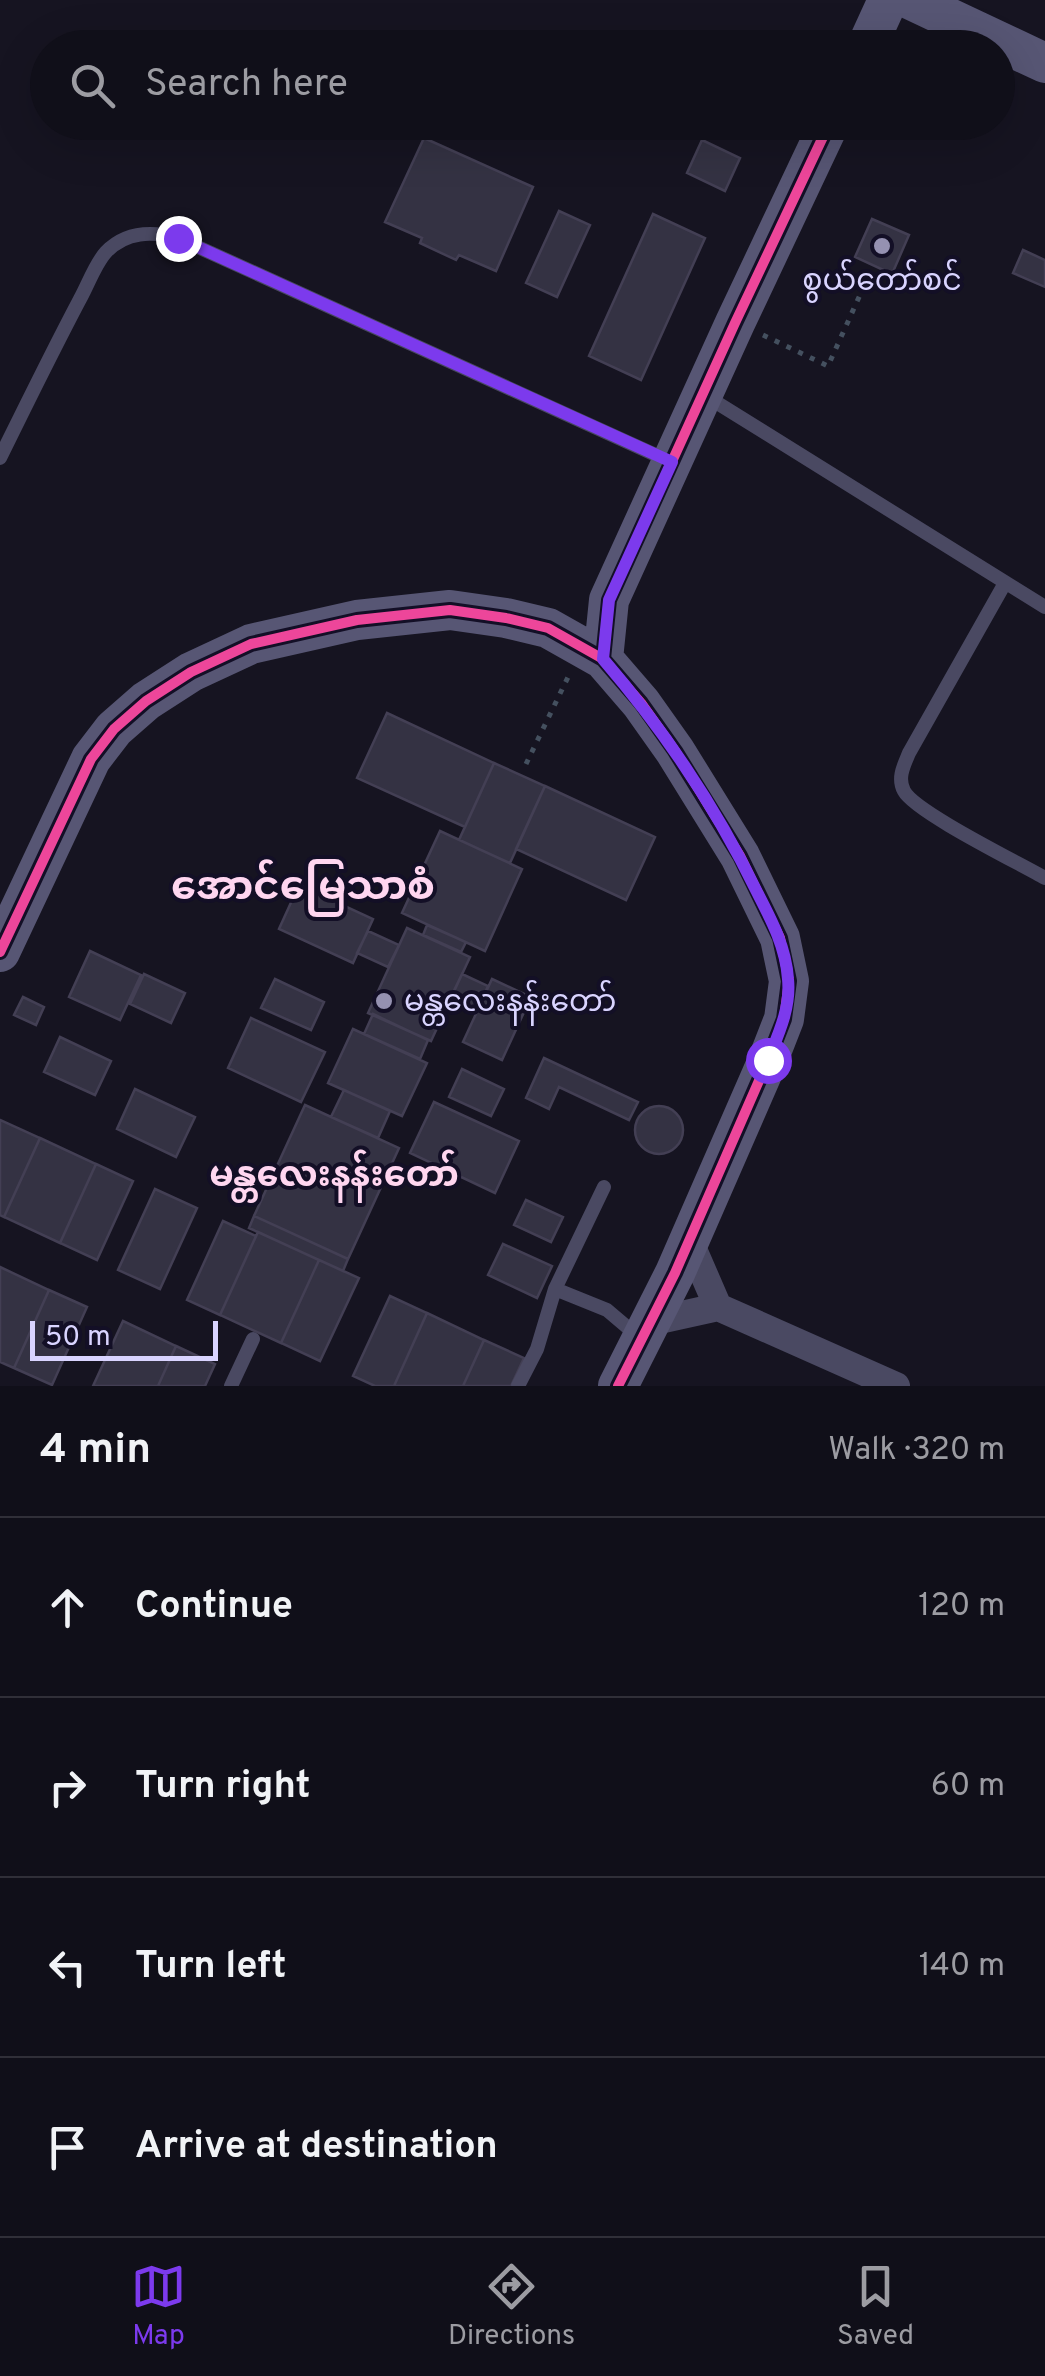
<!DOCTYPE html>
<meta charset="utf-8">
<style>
body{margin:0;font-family:Overpass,"Noto Sans Myanmar",sans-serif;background:#191822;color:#f1f3f6}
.scale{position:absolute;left:30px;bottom:25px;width:188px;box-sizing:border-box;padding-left:10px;border:5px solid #d9d4ff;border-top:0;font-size:28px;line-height:35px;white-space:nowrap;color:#d9d4ff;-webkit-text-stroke:8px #130f26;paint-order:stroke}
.stop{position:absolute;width:30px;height:30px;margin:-22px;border:8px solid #7c3aed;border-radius:50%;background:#fff}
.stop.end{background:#7c3aed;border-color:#fff;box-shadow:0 2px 10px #0008}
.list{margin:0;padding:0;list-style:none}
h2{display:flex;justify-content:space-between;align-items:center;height:130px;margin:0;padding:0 40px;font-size:42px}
h2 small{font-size:32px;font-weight:400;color:#9c9ca2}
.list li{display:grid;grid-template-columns:65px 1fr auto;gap:30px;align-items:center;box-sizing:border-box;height:180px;padding:0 40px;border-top:2px solid #302f38}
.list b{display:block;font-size:38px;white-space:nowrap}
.list em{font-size:32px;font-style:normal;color:#9c9ca2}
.icon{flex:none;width:55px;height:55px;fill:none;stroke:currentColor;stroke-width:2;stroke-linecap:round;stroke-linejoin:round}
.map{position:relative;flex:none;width:1045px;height:1386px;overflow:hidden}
.search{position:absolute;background:#100f19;box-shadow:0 10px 40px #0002;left:30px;right:30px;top:30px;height:110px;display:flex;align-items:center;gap:25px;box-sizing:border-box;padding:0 35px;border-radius:55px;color:#9c9ca2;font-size:38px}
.sheet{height:850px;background:#100f19}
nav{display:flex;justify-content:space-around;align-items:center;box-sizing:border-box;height:140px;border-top:2px solid #302f38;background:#100f19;font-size:28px;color:#9c9ca2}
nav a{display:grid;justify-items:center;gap:5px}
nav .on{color:#7c3aed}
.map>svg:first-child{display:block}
.building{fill:#343243;stroke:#433f54;stroke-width:2.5}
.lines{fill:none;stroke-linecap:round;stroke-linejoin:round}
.path{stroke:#44505f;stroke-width:5;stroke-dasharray:5 8;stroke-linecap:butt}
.lane{stroke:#4a4962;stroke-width:14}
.street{stroke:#4a4962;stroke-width:28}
.secondary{stroke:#575674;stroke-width:40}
.cycleway-casing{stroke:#130f26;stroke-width:16}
.cycleway{stroke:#ed469a;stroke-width:10}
.route{stroke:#7c3aed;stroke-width:12}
.poi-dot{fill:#9591b1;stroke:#130f26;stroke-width:4}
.labels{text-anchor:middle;stroke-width:8;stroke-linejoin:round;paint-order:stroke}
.poi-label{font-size:30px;fill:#d9d4ff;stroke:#130f26}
.quarter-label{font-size:35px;font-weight:bold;fill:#ffd6f0;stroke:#130f26}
.district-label{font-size:40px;font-weight:bold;fill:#ffd6f0;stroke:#130f26}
</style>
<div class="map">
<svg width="1045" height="1386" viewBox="0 0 1045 1386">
<rect width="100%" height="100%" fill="#161421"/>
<!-- building -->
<path class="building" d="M424,138L533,187L496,271L459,255L456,260L420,243L422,238L385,222Z
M702,140L740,158L725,191L687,173Z
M559,211L590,225L557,297L526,283Z
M653,214L705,238L641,380L589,356Z
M872,219L909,235L892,274L855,257Z
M1023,250L1045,260V287L1013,273Z
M387,713L494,763L465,827L357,778Z
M494,763L545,786L510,863L459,840Z
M545,786L655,837L626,900L516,849Z
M440,831L522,869L485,951L402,913Z
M299,885L373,919L353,963L279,929Z
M427,925L466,942L461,952L423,935Z
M407,928L470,957L431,1041L368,1013Z
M368,931L399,945L388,967L357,953Z
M90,951L141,975L120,1020L69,997Z
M144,974L185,993L171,1023L130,1004Z
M462,974L488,986L478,1009L451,997Z
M275,979L324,1002L311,1030L261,1008Z
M492,979L531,997L502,1060L463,1042Z
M23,997L44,1007L36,1025L14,1015Z
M373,1014L428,1040L420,1059L364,1034Z
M251,1018L325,1052L301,1102L228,1068Z
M353,1029L427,1063L402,1116L328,1083Z
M60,1037L111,1061L95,1095L44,1072Z
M544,1058L638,1102L629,1120L559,1087L549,1109L526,1098Z
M462,1069L504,1089L491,1116L449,1097Z
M135,1089L195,1117L176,1157L117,1129Z
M344,1090L390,1111L378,1138L331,1117Z
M434,1102L519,1141L495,1193L410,1153Z
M305,1105L399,1148L348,1259L254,1216Z
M635 1130a24 24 0 1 1 48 0a24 24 0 1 1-48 0Z
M0,1120L40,1138L4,1217L0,1215Z
M40,1138L96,1164L60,1243L4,1217Z
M96,1164L133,1181L97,1260L60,1243Z
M155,1189L197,1208L160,1289L118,1270Z
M526,1200L563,1217L551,1242L514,1225Z
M254,1216L348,1259L343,1271L249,1228Z
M223,1221L256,1236L220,1315L187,1300Z
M258,1232L319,1260L281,1343L220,1315Z
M503,1244L552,1266L537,1298L488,1275Z
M319,1260L359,1278L320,1361L281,1343Z
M0,1267L49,1290L14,1368L0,1362Z
M49,1290L87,1307L52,1385L14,1368Z
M390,1296L427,1313L394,1386H375L353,1376Z
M427,1313L484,1340L463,1386H394Z
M123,1321L176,1346L158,1386H93Z
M484,1340L524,1358L511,1386H463Z
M176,1346L215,1364L205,1386H158Z"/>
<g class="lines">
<!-- path -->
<path class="path" d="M763,335L828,366L873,266
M526,764L570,673"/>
<!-- lane -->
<path class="lane" d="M706,396L1045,607
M0,458C26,405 52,352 80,299C88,285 95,264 106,252C126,231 152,231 178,238L669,461
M1005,583L909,753C904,765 897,778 904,791C915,812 1019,863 1045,878
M555,1289L607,1310L640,1338
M231,1386L253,1339
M518,1386L537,1349L555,1289L604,1187"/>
<!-- street -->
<path class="street" d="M689,1240L718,1307
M650,1322L718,1307L896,1386"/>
<!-- secondary -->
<path class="secondary" d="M911,0L1045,63
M866,48L888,0
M603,659L609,600L735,323L830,122
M0,952L91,759L114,729L146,701L191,672L251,644L357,620L450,610L506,618L548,628L603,659L641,703L675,751L740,856L780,938L789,981L784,1019L768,1060L675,1273L618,1386"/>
<defs>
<path id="cycleway" d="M603,659L609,600L735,323L830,122
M0,952L91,759L114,729L146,701L191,672L251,644L357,620L450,610L506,618L548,628L603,659L641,703L675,751L740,856L780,938L789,981L784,1019L768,1060L675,1273L618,1386"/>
</defs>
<!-- cycleway casing -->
<use href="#cycleway" class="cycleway-casing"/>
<!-- cycleway -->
<use href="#cycleway" class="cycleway"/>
</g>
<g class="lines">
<!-- route -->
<path class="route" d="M178,238L672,462L609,600L603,659C664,730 717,809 758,894C772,921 786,948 788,979C791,1008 778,1035 768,1060"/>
</g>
<!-- markers -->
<g class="poi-dot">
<circle cx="882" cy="246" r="10"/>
<circle cx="384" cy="1001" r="10"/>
</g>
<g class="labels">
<!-- poi labels -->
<g class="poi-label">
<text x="882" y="290">စွယ်တော်စင်</text>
<text x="404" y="1011" text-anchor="start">မန္တလေးနန်းတော်</text>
</g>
<!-- quarter labels -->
<g class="quarter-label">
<text x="334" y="1186">မန္တလေးနန်းတော်</text>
</g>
<!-- district labels -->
<g class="district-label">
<text x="303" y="899">အောင်မြေသာစံ</text>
</g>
</g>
</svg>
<div class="scale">50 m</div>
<div class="stop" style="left:768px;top:1060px"></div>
<div class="stop end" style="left:178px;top:238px"></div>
<div class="search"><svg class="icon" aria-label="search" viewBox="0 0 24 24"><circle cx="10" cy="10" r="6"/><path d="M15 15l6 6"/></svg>Search here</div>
</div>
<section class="sheet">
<h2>4 min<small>Walk · 320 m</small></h2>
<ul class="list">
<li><svg class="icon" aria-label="ahead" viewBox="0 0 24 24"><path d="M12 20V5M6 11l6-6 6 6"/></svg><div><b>Continue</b></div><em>120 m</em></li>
<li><svg class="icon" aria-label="right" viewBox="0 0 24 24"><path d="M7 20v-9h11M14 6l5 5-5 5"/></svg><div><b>Turn right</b></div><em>60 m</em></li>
<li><svg class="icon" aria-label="left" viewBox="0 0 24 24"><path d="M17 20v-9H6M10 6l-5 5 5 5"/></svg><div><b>Turn left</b></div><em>140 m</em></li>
<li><svg class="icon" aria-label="arrive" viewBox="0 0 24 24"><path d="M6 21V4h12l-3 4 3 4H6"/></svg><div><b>Arrive at destination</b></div></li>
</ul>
</section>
<nav>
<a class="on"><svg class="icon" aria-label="map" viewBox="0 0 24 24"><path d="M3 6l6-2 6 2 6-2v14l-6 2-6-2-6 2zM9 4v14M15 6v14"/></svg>Map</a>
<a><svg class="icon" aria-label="directions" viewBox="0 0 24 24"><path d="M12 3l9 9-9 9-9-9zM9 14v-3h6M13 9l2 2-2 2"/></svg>Directions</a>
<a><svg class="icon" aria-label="saved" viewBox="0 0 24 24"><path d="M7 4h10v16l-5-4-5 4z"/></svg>Saved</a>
</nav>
